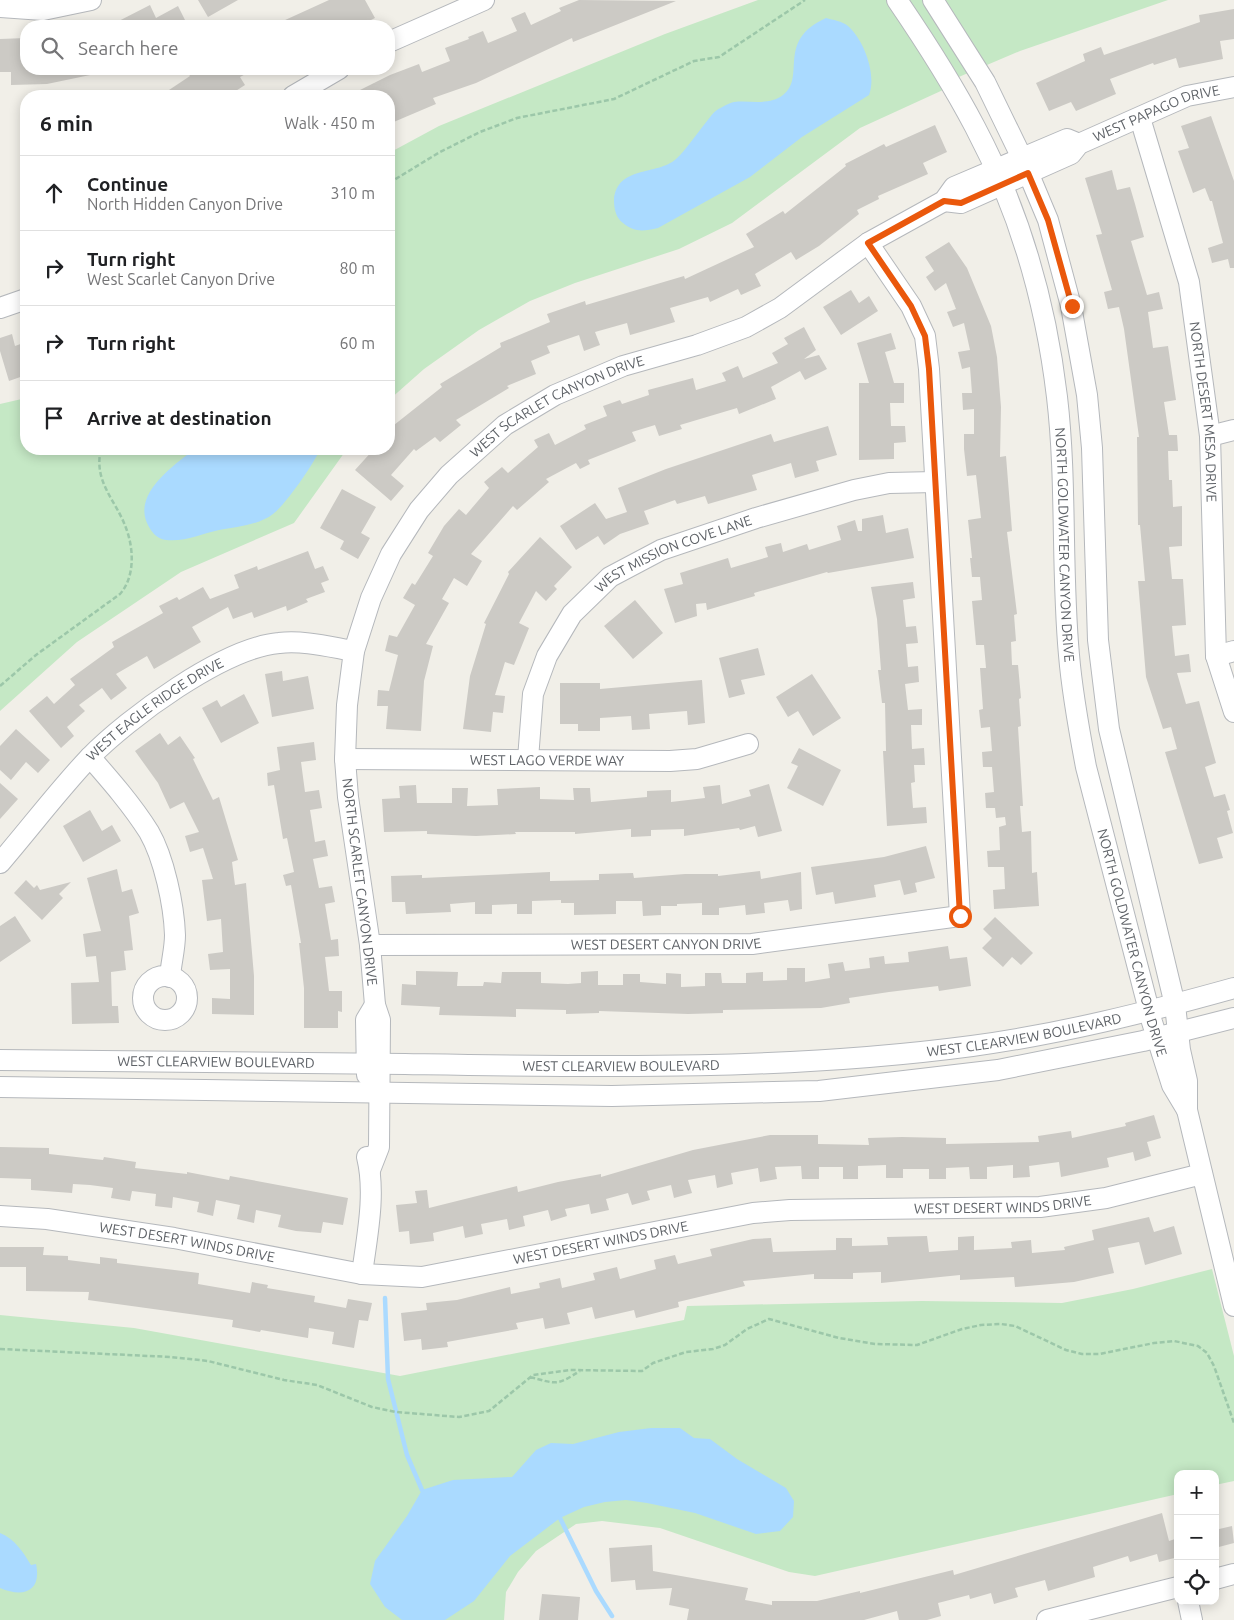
<!DOCTYPE html>
<meta charset="utf-8">
<style>
body{margin:0;font-family:Ubuntu,sans-serif;background:#f2f2f2;color:#202124}
.controls{position:absolute;right:15px;bottom:15px;display:grid;overflow:hidden;border-radius:10px;box-shadow:0 2px 12px #0003}
.controls button{width:45px;height:45px;display:grid;place-items:center;padding:0;border:0;border-bottom:1px solid #e0e0e0;background:#fff;color:#202124;font:25px sans-serif}
.stop{position:absolute;width:15px;height:15px;margin:-11px;border:4px solid #ea580c;border-radius:50%;background:#fff}
.stop.end{background:#ea580c;border-color:#fff;box-shadow:0 1px 5px #0008}
.list{margin:0;padding:0;list-style:none}
h2{display:flex;justify-content:space-between;align-items:center;height:65px;margin:0;padding:0 20px;font-size:21px}
h2 small{font-size:16px;font-weight:400;color:#757577}
.list li{display:grid;grid-template-columns:32px 1fr auto;gap:15px;align-items:center;box-sizing:border-box;height:75px;padding:0 20px;border-top:1px solid #e0e0e0}
.list b{display:block;font-size:19px;white-space:nowrap}
.list p{margin:0;font-size:16px;white-space:nowrap;color:#757577}
.list em{font-size:16px;font-style:normal;color:#757577}
.icon{flex:none;width:28px;height:28px;fill:none;stroke:currentColor;stroke-width:2;stroke-linecap:round;stroke-linejoin:round}
.map{position:relative;flex:none;width:1234px;height:1620px;overflow:hidden}
.search{position:absolute;background:#fff;box-shadow:0 2px 12px #0003;left:20px;top:20px;width:375px;height:55px;display:flex;align-items:center;gap:12px;box-sizing:border-box;padding:0 18px;border-radius:20px;color:#757577;font-size:19px}
.panel{position:absolute;background:#fff;box-shadow:0 2px 12px #0003;left:20px;top:90px;width:375px;height:365px;border-radius:20px}
.map>svg:first-child{display:block}
.green{fill:#c5e8c5}
.water{fill:#aadaff}
.lines{fill:none;stroke-linecap:round;stroke-linejoin:round}
.stream{stroke:#aadaff;stroke-width:4.5}
.building{fill:#cccac5}
.minor-casing{stroke:#b5b8bc;stroke-width:22}
.path{stroke:#9cc7a9;stroke-width:2.5;stroke-dasharray:5 2.5;stroke-linecap:butt}
.minor{stroke:#fff;stroke-width:20}
.route{stroke:#ea580c;stroke-width:6}
.labels{text-anchor:middle;stroke-width:5;stroke-linejoin:round;paint-order:stroke}
.street-label{font-size:14px;fill:#5f6368;stroke:#fff}
</style>
<div class="map">
<svg width="1234" height="1620" viewBox="0 0 1234 1620">
<rect width="100%" height="100%" fill="#f1efe8"/>
<!-- green -->
<path class="green" d="M758,0H1168L1020,51L940,85L943,90L860,128L732,223L679,249L575,283L530,301L479,330L424,369L389,400V153L439,126L665,34Z
M26,398V449H347L294,523L181,572L77,642L0,711V404Z
M1212,1269L1234,1356V1481L1215,1485V1474H1178V1494L815,1576L789,1572L660,1528L602,1521L576,1524L536,1551L518,1572L506,1592L504,1620H0V1315L134,1328L400,1376L684,1320L687,1306L922,1301L1062,1303L1133,1289Z"/>
<!-- water -->
<path class="water" d="M826,18C833,20 842,21 848,26C864,40 877,75 869,95L802,137L750,177L658,228C644,231 635,233 623,223C616,218 614,209 614,200C617,165 657,176 676,159C687,150 711,113 717,110C722,107 729,103 734,102C750,100 769,106 783,95C807,77 775,41 826,18Z
M195,449H320C314,464 286,504 273,514C259,525 236,527 219,530C201,534 185,542 166,540C158,539 153,534 149,527C130,495 174,465 195,449Z
M651,1428H680L694,1438L710,1439L737,1459L786,1488L794,1501L793,1517L780,1531L756,1534L695,1513L647,1503L626,1500L605,1502L584,1507L560,1518L510,1556L474,1601L445,1620H402L385,1607L370,1584L375,1561L407,1516L422,1490L453,1480L512,1477L536,1450L551,1443L573,1444L619,1432Z
M0,1533C15,1539 23,1552 31,1565L36,1564C42,1592 23,1598 0,1588Z"/>
<g class="lines">
<!-- stream -->
<path class="stream" d="M385,1298L388,1379L407,1455L422,1490
M560,1518L596,1591L612,1616"/>
</g>
<!-- building -->
<path class="building" d="M198,0H238L208,17Z
M329,0H365L375,18L359,26H272Z
M579,0L676,1L573,42L572,38L476,83L433,98L436,104L389,124V96H348L390,75L419,64L422,72L450,61L445,48L469,39L468,37L483,31L488,43L517,31L511,18L525,12L531,25L561,11L559,8Z
M150,5L156,18L178,6L188,26H109Z
M1234,9V39L1220,41L1223,59L1179,68L1176,58L1154,65L1153,63L1110,79L1116,94L1076,111L1071,102L1049,111L1036,83L1085,61L1083,54L1101,47L1104,55L1200,22L1199,15Z
M26,38V69H95V74L47,84L11,85V72H0V39Z
M195,69H255L240,77L245,85L228,96H160L190,76L188,73Z
M1211,116L1234,181V268H1230L1228,259L1212,263L1208,248L1223,243L1212,201H1210L1205,188L1193,193L1178,151L1189,148L1181,126Z
M935,125L947,152L923,163L928,174L878,196L879,199L857,210L859,214L819,246L796,260L791,252L755,274L761,286L741,295L738,289L710,302L708,297L670,308L675,322L658,327L630,335L627,323L595,332L600,345L584,351L579,335L547,346L550,353L531,361L536,374L507,386L509,388L456,420L461,425L440,442L435,437L416,451L414,449L391,475L404,486L391,501L355,470L374,449H389V429L442,387L440,384L501,347L500,343L550,322L547,314L585,301L586,305L684,276L685,279L754,247L746,234L783,211L785,214L846,166L845,164L884,144L886,147Z
M1112,170L1117,190L1130,187L1135,204L1144,237L1131,241L1147,295L1159,292L1163,309L1148,312L1153,348L1168,346L1176,400L1164,402L1169,435H1177L1178,451H1168L1169,480H1172L1173,507L1182,506V546L1169,547L1172,579H1183L1186,625L1172,626L1175,656L1189,654L1191,672L1177,673L1186,704L1199,701L1216,763L1205,767L1214,797L1225,794L1230,810L1227,811L1233,833L1217,838L1223,858L1199,864L1165,752L1177,749L1171,727L1163,729L1146,677L1138,581H1145L1140,525H1138L1137,437H1139L1124,329L1119,307L1108,309L1104,292L1112,290L1096,235L1102,234L1085,178Z
M949,242L967,268L991,326L997,357L1001,407L1000,457L1006,456L1012,531L1007,532L1017,614L1014,615L1016,641L1011,642L1012,665H1018L1021,698L1019,699L1021,726L1018,727L1023,806H1020L1022,832L1031,831L1032,873L1037,872L1039,906L994,909L993,890L1005,889L1004,867H988L987,851L1000,850L999,827L1006,825L1005,817L996,818L995,808H986L985,793L994,792L992,767H983L982,752L992,751L990,727L981,728L979,710L983,709L980,668H986L984,645H976L972,601L982,600L980,577H972L970,558H972L968,520L981,518L976,475L967,476L964,449V434H974V409L963,410L962,393H972L970,367L962,369L958,352L970,350L964,323L953,327L947,312L956,309L946,283L935,291L926,277L934,271L925,257Z
M851,290L859,303L869,296L878,311L841,335L823,307Z
M804,327L816,350L804,359L819,355L827,369L805,380L800,371L771,387L776,399L739,414L737,408L680,425L682,429L659,436L655,425L632,432L636,441L588,460L590,464L580,469L576,463L546,479L549,482L517,510L513,506L471,554L482,561L467,586L454,578L442,599L449,603L426,644L433,646L424,681L421,731L386,729L388,706H377L378,690L389,691L398,655L385,651L389,635L397,637L415,605L403,598L412,583L415,585L433,556L428,553L444,526L459,509L466,515L489,488L484,482L502,467L508,473L538,447L534,440L549,433L555,445L586,429L584,425L607,416L603,406L620,400L622,404L649,395L648,390L693,378L696,390L726,381L722,373L738,366L743,378L778,363L772,353L788,344L784,338Z
M891,333L896,349L885,352L894,383H904V403H890L891,426H905L906,442L894,443V459L859,460V383H869L857,343Z
M12,334L15,346L26,342V375L9,381L0,351V338Z
M828,426L837,455L816,461L819,471L795,478L791,463L752,475L757,490L708,504L705,496L677,504L675,500L644,511L649,524L620,534L604,545L598,536L576,550L560,526L595,503L606,519L627,512L618,488L666,469L771,434L774,442Z
M342,489L376,507L361,533L370,538L358,559L340,549L344,541L320,528Z
M883,515L886,533L908,528L914,558L828,573L827,572L754,593L755,596L707,610L706,603L696,604L697,616L675,623L664,589L683,584L680,573L728,558L731,568L768,557L765,547L781,543L783,552L807,544L809,550L841,540L837,526L855,520L858,531H862V519Z
M540,537L572,567L554,586L557,589L546,601L536,591L519,623L529,628L514,665L505,662L495,695L505,696L503,713L493,712L491,732L463,729L470,676L486,624L484,623L509,574L508,572Z
M308,551L315,569L323,566L329,580L321,583L325,592L306,599L308,602L287,611L286,606L254,618L252,612L233,619L228,607L192,627L201,642L154,669L147,656L116,674L127,688L111,700L102,688L79,705L85,711L67,727L74,736L61,748L29,711L47,696L54,704L75,685L70,679L114,647L112,642L163,613L159,606L177,597L179,600L203,587L210,599L239,588L234,575L257,566L258,570Z
M913,582L915,598L903,600L906,627L916,626L918,643L906,644L908,667L918,666L919,682L905,684L908,710L922,709V725H911L912,749L924,748L925,765H914L915,782L911,783L913,808L926,807L927,823L887,826L883,751H886L885,703H882L878,670H881L877,619L871,587Z
M635,600L663,633L633,659L604,626Z
M758,648L765,675L741,680L745,694L729,698L719,658Z
M282,671L283,681L308,676L314,709L272,717L265,674Z
M812,674L841,718L813,736L798,711L788,717L776,697Z
M702,680L705,723L688,725L687,711L649,714L650,729L632,730L631,716L600,718V731H578V724H560V683H600V689Z
M244,694L259,723L221,743L202,708L217,700L221,707Z
M16,729L50,760L38,773L26,762L11,780L0,770V746Z
M160,733L168,745L180,736L195,758L193,759L213,800L219,797L238,860L232,862L235,885L246,883L254,976V1015L212,1014V998L230,999V969L210,970L208,954L223,952L221,919L207,921L202,880L213,879L203,848L190,852L185,836L199,832L184,802L170,809L158,783L135,751Z
M314,742L316,760L301,762L305,792L319,790L322,808L310,810L315,842L325,840L328,856L313,859L319,888L332,886L335,902L325,904L331,940L338,939L339,956L325,957L329,991H342V1012L338,1011V1028H304V988L299,943H301L291,885L286,886L283,875L294,872L287,838L283,839L274,785L268,786L267,773L280,770L277,747Z
M799,748L841,770L823,806L787,788L798,766L791,763Z
M0,783L18,799L0,819Z
M769,784L782,831L758,837L755,826L740,830L739,828L684,836V829L651,830V836L631,837V829L575,834V832H515L516,834L476,836L427,834V831L384,832L382,799L400,798L399,786L416,785L417,803H452V788H468L467,806L498,805L497,789L540,787V799L574,800L573,788H590L591,802L647,797V791L671,790V802L705,798L703,787L720,785L722,804L751,796L749,790Z
M90,810L102,831L112,825L121,841L83,862L63,826Z
M926,846L935,878L915,883L917,892L904,895L900,880L874,885L876,897L835,904L833,892L816,895L811,867L884,857Z
M117,869L122,892L132,889L139,913L129,916L133,950L124,951L126,970L111,972L112,1006H118L119,1023L72,1024L71,983L99,982L96,956L86,957L83,934L101,931L87,878Z
M760,871L761,879L801,872L802,909L790,911L788,900L764,903L765,913L746,915L745,905L719,908V915H702V903L677,904V906H661V915L643,916L642,901H616V914L574,915V903H561V900L532,901V914H517V904L492,905V914H475V902L450,904L451,912L406,914L405,902H392L391,876L422,875V878L550,872V881L599,880V874L633,873L634,878L685,874H718V876Z
M26,880L34,888L37,885L40,890L71,882L59,894L63,898L42,920L14,893Z
M15,916L31,941L0,962V926Z
M995,917L1033,953L1021,965L1012,957L1003,967L982,948L992,938L983,929Z
M948,946L950,959L967,957L971,986L939,991L938,986L889,992L849,998L850,1003L821,1008L723,1010V1013L688,1014L599,1011V1013L566,1014V1010L516,1009V1017L439,1015L440,1007L401,1005L402,984L416,985V971L458,972L457,986H483L484,982L501,983L502,972H541V983L568,984L581,983V972L598,971V985H623V974H640V982L666,984V973L681,974V987L705,986V973H721L722,983H746V973L763,972V981L787,980V968H805V982L830,978L828,964L843,962L845,971L870,968L869,958L884,956L885,964L909,962L908,952Z
M1154,1115L1161,1138L1147,1142L1151,1156L1135,1161L1133,1152L1107,1158L1109,1167L1061,1177L1059,1162L1029,1166L1030,1177L1013,1178V1165L987,1167V1179H970L969,1167L946,1168V1179H929V1169H903V1178H886V1165L858,1166V1179H843V1167H819V1179H802L801,1166L775,1167L777,1179L760,1182L758,1168L731,1173L733,1184L717,1188L715,1175L688,1180L692,1193L674,1198L671,1185L647,1191L650,1200L632,1205L628,1193L606,1199L609,1210L591,1214L589,1204L565,1209L567,1216L551,1221L548,1210L523,1216L525,1226L509,1230L507,1219L481,1224L483,1234L465,1238L463,1226L433,1233L434,1241L410,1244L409,1231L399,1232L396,1205L417,1203L415,1191L427,1190L429,1208L517,1186L518,1192L558,1182L601,1174V1177L693,1150L770,1135H818V1144L869,1145L868,1138L902,1137L946,1138V1144L1039,1142L1038,1136L1071,1131L1072,1138L1126,1126L1125,1123Z
M0,1147L49,1148V1154L103,1160L104,1157L136,1162L135,1168L187,1174V1172L229,1180L230,1176L348,1198L343,1225L323,1222L321,1233L296,1231L278,1227L281,1215L256,1210L254,1223L237,1219L240,1205L216,1200L213,1216L197,1212L199,1202L173,1197L172,1208L155,1206L156,1194L132,1191L130,1201L111,1198L113,1188L90,1185L73,1184L72,1193L31,1190V1179L0,1178Z
M1149,1217L1154,1232L1174,1226L1182,1254L1145,1265L1139,1242L1108,1248L1114,1273L1074,1282L1015,1287L1014,1277L960,1280V1275L881,1283V1272L853,1273V1279H814V1274L743,1281L745,1286L678,1302L679,1307L636,1318L634,1310L595,1319L592,1307L567,1313L570,1324L545,1329L543,1318L516,1323L518,1329L447,1342L448,1347L422,1350L421,1339L404,1341L401,1313L427,1310L426,1303L457,1300L510,1287L511,1294L540,1288L539,1283L560,1278L562,1288L595,1280L593,1273L617,1267L620,1279L656,1269L654,1260L675,1255L678,1264L712,1256L710,1249L753,1239L771,1238L773,1252L836,1250V1238H852V1246L888,1245L887,1237L927,1236L929,1252L958,1250V1237L974,1236V1250L1012,1248L1011,1242L1031,1240L1032,1253L1065,1250L1064,1247L1094,1240L1092,1230Z
M0,1247H44L43,1255L68,1256V1260L100,1264V1257L117,1259V1263L199,1273L198,1284L250,1293L252,1282L268,1285L267,1288L315,1296L314,1302L346,1308L348,1299L372,1303L368,1321L359,1320L354,1348L332,1344L334,1332L309,1328L308,1338L261,1330L260,1332L232,1327L233,1320L88,1300L89,1292L26,1291V1267H0Z
M1162,1513L1169,1541L1178,1538V1557L1159,1562L1157,1554L1130,1562L1128,1556L1093,1567L1095,1577L1048,1591L1045,1580L1015,1588L1018,1597L994,1604L991,1593L970,1599L969,1595L938,1603L941,1616L927,1620H899L897,1611L864,1620H687L689,1609L669,1605L672,1588L636,1590L635,1580L611,1582L609,1548L652,1545L653,1571L748,1588L745,1600L772,1605V1601H817L860,1591V1593L953,1570L954,1575Z
M1232,1526L1234,1543L1215,1548V1530Z
M542,1594L580,1597L578,1620H539Z"/>
<g class="lines">
<defs>
<g id="minor">
<path id="s1" d="M897,0C925,41 952,83 975,127C1019,210 1046,304 1057,397C1067,482 1061,569 1069,655C1072,692 1079,730 1086,767L1152,1022L1172,1085L1187,1110"/>
<path d="M933,0L985,82L1022,158L1048,220L1071,306L1087,395L1092,448L1098,640L1109,729L1175,1005L1180,1050L1187,1081V1110L1234,1306"/>
<path d="M0,7L43,10L91,0"/>
<path d="M389,42L484,0"/>
<path d="M293,96L339,69"/>
<path id="s2" d="M1140,118L1189,282L1210,436L1216,656L1234,712"/>
<path id="s3" d="M944,201L961,203L1071,154L1079,144L1187,96L1234,87"/>
<path d="M0,308L26,299"/>
<path d="M1210,436L1234,430"/>
<path d="M1216,656L1234,651"/>
<path d="M90,757C111,781 132,805 149,832C164,858 174,905 175,935C175,949 171,963 170,977"/>
<path id="s4" d="M345,759L670,761L697,759L748,744"/>
<path id="s5" d="M528,759L533,694L547,656L572,614L610,577L661,550L756,518L854,490L889,483L935,482"/>
<path id="s6" d="M0,863C30,828 58,791 89,758C128,718 223,648 279,643C303,640 330,647 354,651"/>
<path id="s7" d="M370,945L752,944L960,916L929,369L925,336L911,306L868,243"/>
<circle cx="165" cy="998" r="22"/>
<path id="s8" d="M0,1060C135,1061 270,1062 405,1064C595,1067 784,1071 972,1046C1061,1034 1148,1012 1234,988"/>
<path d="M367,1075L366,1020L375,1005"/>
<path d="M0,1087L612,1096L819,1091L998,1070L1143,1041L1234,1018"/>
<path id="s9" d="M370,1170L379,1147L380,1020L375,1005L370,945L348,797L345,759L347,705L354,651L371,598L391,554L419,510L449,475L505,425L555,395L623,366L697,345L746,327L780,308L868,243L944,201L954,187L1067,139L1079,144"/>
<path id="s10" d="M0,1216L47,1219L174,1238L362,1274L422,1277L753,1213L790,1210L1040,1207L1106,1198L1202,1174"/>
<path d="M362,1274C367,1236 376,1194 367,1157"/>
<path d="M1215,1579L1234,1574"/>
<path d="M1188,1601L1192,1620"/>
<path d="M1047,1620L1178,1587"/>
</g>
</defs>
<!-- minor casing -->
<use href="#minor" class="minor-casing"/>
<!-- path -->
<path class="path" d="M389,183L440,152L480,132L517,118L614,99L694,61L719,57L805,0
M0,686L36,655L120,594C135,577 134,549 126,528C116,500 93,482 101,449
M0,1349L171,1357L208,1361L284,1380L317,1385L372,1407L396,1412L459,1417L489,1411L533,1375L570,1370L642,1371L653,1363L686,1352L713,1349L725,1345L747,1329L769,1319L839,1338L875,1344L917,1345L962,1329L981,1325L1001,1324L1015,1326L1066,1350L1082,1354H1100L1154,1343L1174,1341L1198,1346L1207,1353L1214,1366L1234,1423
M530,1377C557,1384 556,1386 580,1371"/>
<!-- minor -->
<use href="#minor" class="minor"/>
</g>
<g class="lines">
<!-- route -->
<path class="route" d="M960,916L929,369L925,336L911,306L868,243L944,201L961,203L1028,173L1048,220L1072,306"/>
</g>
<g class="labels">
<!-- street labels -->
<g class="street-label">
<text dy="5" stroke="none"><textPath href="#s3" startOffset="234">WEST PAPAGO DRIVE</textPath></text>
<text dy="5" stroke="none"><textPath href="#s9" startOffset="856">WEST SCARLET CANYON DRIVE</textPath></text>
<text dy="5" stroke="none"><textPath href="#s2" startOffset="302">NORTH DESERT MESA DRIVE</textPath></text>
<text dy="5" stroke="none"><textPath href="#s1" startOffset="581">NORTH GOLDWATER CANYON DRIVE</textPath></text>
<text dy="5" stroke="none"><textPath href="#s5" startOffset="275">WEST MISSION COVE LANE</textPath></text>
<text dy="5" stroke="none"><textPath href="#s6" startOffset="220">WEST EAGLE RIDGE DRIVE</textPath></text>
<text dy="5" stroke="none"><textPath href="#s4" startOffset="202">WEST LAGO VERDE WAY</textPath></text>
<text transform="translate(360 882) rotate(83)" y="5">NORTH SCARLET CANYON DRIVE</text>
<text dy="5" stroke="none"><textPath href="#s1" startOffset="986">NORTH GOLDWATER CANYON DRIVE</textPath></text>
<text dy="5" stroke="none"><textPath href="#s7" startOffset="296">WEST DESERT CANYON DRIVE</textPath></text>
<text dy="5" stroke="none"><textPath href="#s8" startOffset="1026">WEST CLEARVIEW BOULEVARD</textPath></text>
<text dy="5" stroke="none"><textPath href="#s8" startOffset="216">WEST CLEARVIEW BOULEVARD</textPath></text>
<text dy="5" stroke="none"><textPath href="#s8" startOffset="621">WEST CLEARVIEW BOULEVARD</textPath></text>
<text dy="5" stroke="none"><textPath href="#s10" startOffset="1014">WEST DESERT WINDS DRIVE</textPath></text>
<text dy="5" stroke="none"><textPath href="#s10" startOffset="189">WEST DESERT WINDS DRIVE</textPath></text>
<text dy="5" stroke="none"><textPath href="#s10" startOffset="609">WEST DESERT WINDS DRIVE</textPath></text>
</g>
</g>
</svg>
<div class="controls">
<button>+</button>
<button>−</button>
<button><svg class="icon" aria-label="locate" viewBox="0 0 24 24"><circle cx="12" cy="12" r="6"/><path d="M12 2v4M12 18v4M2 12h4M18 12h4"/></svg></button>
</div>
<div class="stop" style="left:960px;top:916px"></div>
<div class="stop end" style="left:1072px;top:306px"></div>
<div class="search"><svg class="icon" aria-label="search" viewBox="0 0 24 24"><circle cx="10" cy="10" r="6"/><path d="M15 15l6 6"/></svg>Search here</div>
<section class="panel">
<h2>6 min<small>Walk · 450 m</small></h2>
<ul class="list">
<li><svg class="icon" aria-label="ahead" viewBox="0 0 24 24"><path d="M12 20V5M6 11l6-6 6 6"/></svg><div><b>Continue</b><p>North Hidden Canyon Drive</p></div><em>310 m</em></li>
<li><svg class="icon" aria-label="right" viewBox="0 0 24 24"><path d="M7 20v-9h11M14 6l5 5-5 5"/></svg><div><b>Turn right</b><p>West Scarlet Canyon Drive</p></div><em>80 m</em></li>
<li><svg class="icon" aria-label="right" viewBox="0 0 24 24"><path d="M7 20v-9h11M14 6l5 5-5 5"/></svg><div><b>Turn right</b></div><em>60 m</em></li>
<li><svg class="icon" aria-label="arrive" viewBox="0 0 24 24"><path d="M6 21V4h12l-3 4 3 4H6"/></svg><div><b>Arrive at destination</b></div></li>
</ul>
</section>
</div>
